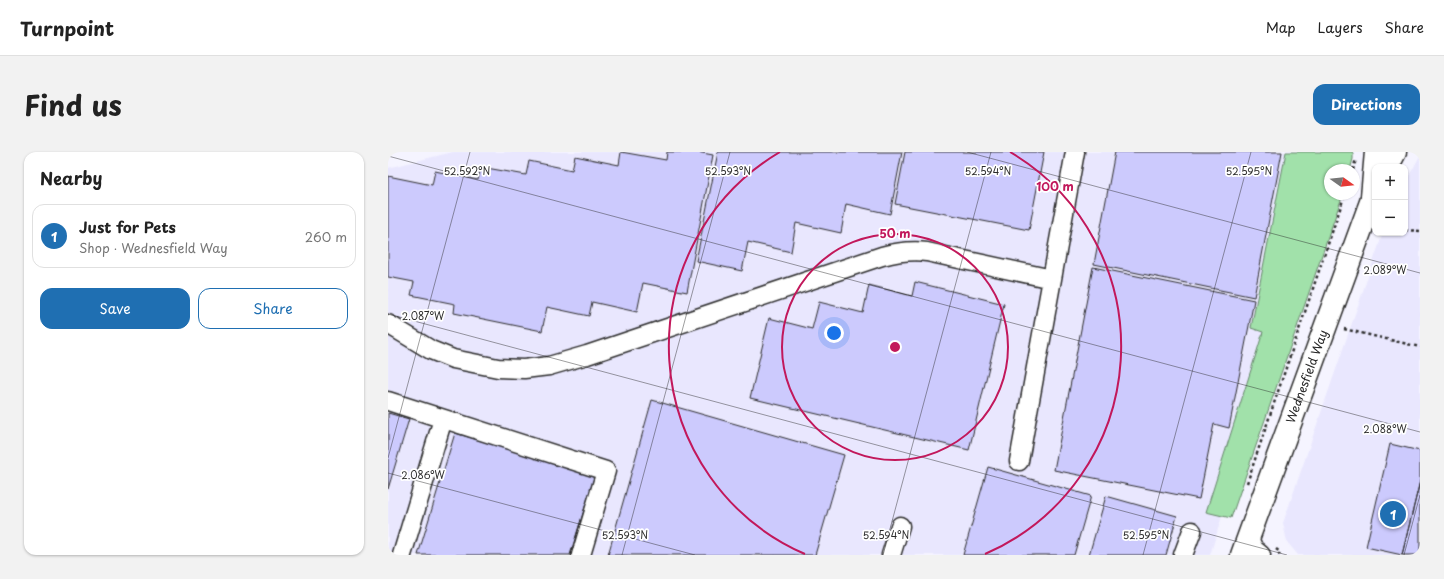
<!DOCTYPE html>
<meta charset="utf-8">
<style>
body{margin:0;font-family:"Playpen Sans",sans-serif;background:#f2f2f2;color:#222}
.controls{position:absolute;right:12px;top:12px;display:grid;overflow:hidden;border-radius:8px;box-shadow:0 1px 3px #0004}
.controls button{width:36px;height:36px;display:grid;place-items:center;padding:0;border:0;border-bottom:1px solid #e0e0e0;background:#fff;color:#222;font:20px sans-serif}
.compass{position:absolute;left:936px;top:12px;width:36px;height:36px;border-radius:50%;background:#fff;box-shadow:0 1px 3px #0004;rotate:105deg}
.you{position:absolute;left:446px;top:181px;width:14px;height:14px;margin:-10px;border:3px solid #fff;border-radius:50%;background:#1a73e8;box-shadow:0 0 0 6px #1a73e833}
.badge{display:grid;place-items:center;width:26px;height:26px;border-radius:50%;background:#1f6fb2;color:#fff;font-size:13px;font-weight:700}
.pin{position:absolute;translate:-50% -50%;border:2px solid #fff;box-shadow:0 1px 4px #0006}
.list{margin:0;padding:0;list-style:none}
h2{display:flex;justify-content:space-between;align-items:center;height:52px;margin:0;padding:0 16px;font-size:17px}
h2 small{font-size:13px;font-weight:400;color:#767676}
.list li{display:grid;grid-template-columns:26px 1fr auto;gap:12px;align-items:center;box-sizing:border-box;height:64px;margin:0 8px 8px;padding:0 8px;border:1px solid #e0e0e0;border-radius:12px}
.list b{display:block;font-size:15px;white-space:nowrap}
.list p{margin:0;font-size:13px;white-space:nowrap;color:#767676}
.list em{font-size:13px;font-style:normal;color:#767676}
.actions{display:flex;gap:8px;padding:12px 16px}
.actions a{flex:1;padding:9px 0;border:1px solid #1f6fb2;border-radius:12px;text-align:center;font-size:14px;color:#1f6fb2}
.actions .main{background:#1f6fb2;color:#fff}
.map{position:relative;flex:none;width:1032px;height:403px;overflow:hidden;border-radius:12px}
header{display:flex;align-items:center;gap:24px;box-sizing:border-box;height:56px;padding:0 20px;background:#fff;border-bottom:1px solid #e0e0e0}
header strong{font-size:19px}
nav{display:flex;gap:22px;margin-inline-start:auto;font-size:14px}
.intro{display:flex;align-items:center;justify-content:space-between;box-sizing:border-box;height:96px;padding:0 24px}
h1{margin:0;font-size:28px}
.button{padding:10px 18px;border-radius:12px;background:#1f6fb2;color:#fff;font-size:14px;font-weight:700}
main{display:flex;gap:24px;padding:0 24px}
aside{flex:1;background:#fff;border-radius:12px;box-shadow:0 1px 3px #0004}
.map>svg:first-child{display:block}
.built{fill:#e9e7fe}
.green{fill:#a1e1aa;stroke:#66866a}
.building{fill:#cccafd;stroke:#2b2b2b}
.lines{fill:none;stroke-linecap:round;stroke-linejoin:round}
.minor-casing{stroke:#2b2b2b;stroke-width:21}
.major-casing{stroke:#2b2b2b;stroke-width:25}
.path{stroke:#2b2b2b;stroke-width:2.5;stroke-dasharray:3 3;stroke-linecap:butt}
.minor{stroke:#fff;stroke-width:18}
.major{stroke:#fff;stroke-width:22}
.ticks{fill:none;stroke:#2b2b2b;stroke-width:1;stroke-opacity:0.45}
.ring{fill:none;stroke:#c2185b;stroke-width:2}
.labels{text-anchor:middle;stroke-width:3.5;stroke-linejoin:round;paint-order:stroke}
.street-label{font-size:12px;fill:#2b2b2b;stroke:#fff}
.ticks-label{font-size:10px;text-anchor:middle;fill:#2b2b2b;stroke:#fff;stroke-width:3.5;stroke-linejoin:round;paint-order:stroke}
.centre{fill:#c2185b;stroke:#fff;stroke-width:2}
.ring-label{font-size:12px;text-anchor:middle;font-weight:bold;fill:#c2185b;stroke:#fff;stroke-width:3.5;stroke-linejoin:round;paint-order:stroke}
</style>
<header>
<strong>Turnpoint</strong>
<nav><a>Map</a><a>Layers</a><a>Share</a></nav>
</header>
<div class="intro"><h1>Find us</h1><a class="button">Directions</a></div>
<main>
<aside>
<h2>Nearby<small></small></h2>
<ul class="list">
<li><span class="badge">1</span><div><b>Just for Pets</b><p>Shop · Wednesfield Way</p></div><em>260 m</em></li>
</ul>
<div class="actions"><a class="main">Save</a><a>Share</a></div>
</aside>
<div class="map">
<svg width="1032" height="403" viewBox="0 0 1032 403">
<rect width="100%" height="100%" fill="#f5f4ff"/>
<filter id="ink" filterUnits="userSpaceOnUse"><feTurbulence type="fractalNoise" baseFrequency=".025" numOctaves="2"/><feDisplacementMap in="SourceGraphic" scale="8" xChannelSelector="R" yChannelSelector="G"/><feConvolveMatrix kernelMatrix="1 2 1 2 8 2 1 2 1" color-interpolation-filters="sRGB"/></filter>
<g filter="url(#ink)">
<!-- built -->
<path class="built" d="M65,0H941L940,24L822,403H0V16Z
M1032,4V403H910L899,390L895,371L995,81H1017V31Z"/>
<!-- green -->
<path class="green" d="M898,0H965V7L962,18H942V42H955L843,366L818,360L875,180L863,176Z"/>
<!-- building -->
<path class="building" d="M233,0L278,8L279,0H309L325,3L299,140L255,131L249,160L204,150L201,164L159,155L154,179L66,161L67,152L23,143L26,130L0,125V24L44,33L47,19L90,28L93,15L138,23L141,9L184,18L187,4L231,13Z
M330,0H514L502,62L458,52L453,81L408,71L403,100L360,90L354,119L308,109Z
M517,0H656L641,78L507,52Z
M727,0H894L866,145L706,112Z
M705,115L866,148L841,276L826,272L811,347L666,318Z
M527,130L616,152L581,298L362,246L381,166L424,177L431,150L475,161L481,133L524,144Z
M264,248L456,303L427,403H220Z
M0,261L21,267L0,337Z
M67,281L207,323L182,403H30Z
M1002,292L1032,299V329L1014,403L978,395Z
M600,315L703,344L686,403H575Z
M1032,329V403H1014Z
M718,344L789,364L778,403H701Z"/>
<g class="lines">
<defs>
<path id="minor" d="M0,172L43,198L65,207L110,216L136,217L161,214L199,203L494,104C509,100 523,98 539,100L664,127
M0,249L218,319L193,403
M631,309L687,0
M860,385L866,397L873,403
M14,403L55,267
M503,403L512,374
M795,403L804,379"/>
<g id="major">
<path d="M999,15L1007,0"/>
<path d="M984,45L988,0"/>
<path id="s1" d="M854,403L987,39"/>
</g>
</defs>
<!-- minor casing -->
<use href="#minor" class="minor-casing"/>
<!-- major casing -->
<use href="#major" class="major-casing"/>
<!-- path -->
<path class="path" d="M965,18L968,7
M1017,78L1032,79
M956,177L1032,195
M859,331L957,42
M888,397L892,400L891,403"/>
<!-- minor -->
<use href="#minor" class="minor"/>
<!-- major -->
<use href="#major" class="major"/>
</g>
</g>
<!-- ticks -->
<path class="ticks" d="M579,0L1032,121M0,4L1032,280M0,162L899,403M0,306L82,0M0,321L307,403M234,403L342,0M495,403L603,0M755,403L863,0M1016,403L1032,343"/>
<!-- distance rings -->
<g class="ring">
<circle cx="507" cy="195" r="113"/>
<path d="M417 402A226 226 0 0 1 392 0M622 0A226 226 0 0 1 597 402"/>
</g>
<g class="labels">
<!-- street labels -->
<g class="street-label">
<text dy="4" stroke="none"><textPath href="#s1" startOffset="190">Wednesfield Way</textPath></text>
</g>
</g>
<g class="ticks-label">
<text x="79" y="23">52.592°N</text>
<text x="340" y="23">52.593°N</text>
<text x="600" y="23">52.594°N</text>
<text x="861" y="23">52.595°N</text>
<text x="997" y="122">2.089°W</text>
<text x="35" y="168">2.087°W</text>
<text x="997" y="281">2.088°W</text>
<text x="35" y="327">2.086°W</text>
<text x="237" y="387">52.593°N</text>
<text x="498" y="387">52.594°N</text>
<text x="758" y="387">52.595°N</text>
</g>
<circle cx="507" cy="195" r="6" class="centre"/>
<g class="ring-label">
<text x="667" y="39">100 m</text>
<text x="507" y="86">50 m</text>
</g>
</svg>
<div class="controls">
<button>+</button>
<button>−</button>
</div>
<svg class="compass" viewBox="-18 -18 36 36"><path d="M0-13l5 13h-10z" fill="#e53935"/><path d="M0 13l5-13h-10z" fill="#767676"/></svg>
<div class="you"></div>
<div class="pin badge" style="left:1005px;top:362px">1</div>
</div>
</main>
